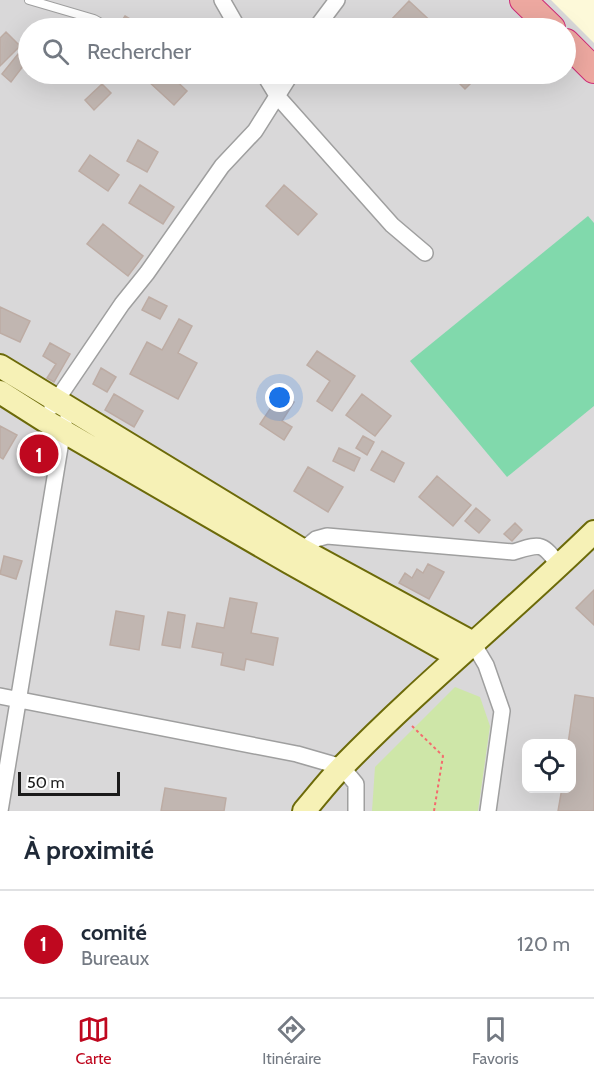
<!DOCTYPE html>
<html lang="fr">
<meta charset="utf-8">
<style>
body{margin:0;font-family:Cabin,sans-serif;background:#f2f2f3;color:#1f2937}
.controls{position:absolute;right:18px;bottom:18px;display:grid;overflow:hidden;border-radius:12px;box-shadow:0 6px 24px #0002}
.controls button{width:54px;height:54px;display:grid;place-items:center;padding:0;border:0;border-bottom:2px solid #e0e1e3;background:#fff;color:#1f2937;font:30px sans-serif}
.scale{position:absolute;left:18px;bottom:15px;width:102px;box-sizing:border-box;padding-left:6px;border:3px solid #1b1b1b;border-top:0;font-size:16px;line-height:21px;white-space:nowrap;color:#1b1b1b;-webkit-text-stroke:4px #fff;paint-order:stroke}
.you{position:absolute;left:280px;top:398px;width:21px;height:21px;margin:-15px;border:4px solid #fff;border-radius:50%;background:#1a73e8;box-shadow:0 0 0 9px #1a73e833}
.badge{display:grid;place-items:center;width:39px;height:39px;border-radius:50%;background:#bf081f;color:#fff;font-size:20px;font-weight:700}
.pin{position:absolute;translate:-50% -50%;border:3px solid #fff;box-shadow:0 2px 6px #0006}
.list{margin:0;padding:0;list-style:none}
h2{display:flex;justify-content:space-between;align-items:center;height:78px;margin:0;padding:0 24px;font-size:26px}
h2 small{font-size:20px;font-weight:400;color:#747a83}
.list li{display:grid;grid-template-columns:39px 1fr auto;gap:18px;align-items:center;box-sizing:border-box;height:108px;padding:0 24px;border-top:2px solid #e0e1e3}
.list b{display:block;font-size:22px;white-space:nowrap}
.list p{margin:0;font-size:20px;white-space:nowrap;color:#747a83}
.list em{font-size:20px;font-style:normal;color:#747a83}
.icon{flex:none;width:33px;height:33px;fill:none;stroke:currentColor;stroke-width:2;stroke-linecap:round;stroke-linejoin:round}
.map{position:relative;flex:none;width:594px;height:811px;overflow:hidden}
.search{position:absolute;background:#fff;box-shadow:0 6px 24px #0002;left:18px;right:18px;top:18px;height:66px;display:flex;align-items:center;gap:15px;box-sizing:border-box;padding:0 21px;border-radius:33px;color:#747a83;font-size:22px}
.sheet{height:186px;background:#fff}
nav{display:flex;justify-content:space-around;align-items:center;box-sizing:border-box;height:84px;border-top:2px solid #e0e1e3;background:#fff;font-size:16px;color:#747a83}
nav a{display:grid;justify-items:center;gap:3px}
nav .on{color:#bf081f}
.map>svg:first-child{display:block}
.residential{fill:#d9d8d9;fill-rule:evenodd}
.education{fill:#fdf9d9}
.grass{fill:#cee6a8}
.pitch{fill:#81d9ac}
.building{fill:#c1b6b1;stroke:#bdaca4;stroke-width:1.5}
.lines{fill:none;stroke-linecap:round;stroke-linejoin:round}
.service-casing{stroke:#9f9f9f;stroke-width:10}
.minor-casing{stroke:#9f9f9f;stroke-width:18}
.secondary-casing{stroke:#6c6a09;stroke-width:26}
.trunk-casing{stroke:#ce2a77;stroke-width:28}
.path{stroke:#f46b6e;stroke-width:2;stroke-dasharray:3 3;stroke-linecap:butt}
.service{stroke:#fff;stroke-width:8}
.minor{stroke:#fff;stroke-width:15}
.secondary{stroke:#f6f1b6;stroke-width:22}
.trunk{stroke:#eda8a0;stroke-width:26}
</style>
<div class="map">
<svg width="594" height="811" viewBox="0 0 594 811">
<rect width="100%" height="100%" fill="#ede7e1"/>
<!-- residential -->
<path class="residential" d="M0,0H594V811H0ZM28,28H566V74H28ZM526,744H572V788H526Z"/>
<!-- education -->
<path class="education" d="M551,0H594V43Z"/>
<!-- grass -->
<path class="grass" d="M455,687L480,697L490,726L478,811H372L375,767Z"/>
<!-- pitch -->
<path class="pitch" d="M588,216L594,223V406L507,477L410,361Z"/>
<!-- building -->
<path class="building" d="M409,1L438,28H397L390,21Z
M125,16L140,25L138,28H117Z
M6,32L20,46L0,66V38Z
M18,54L27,61L11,82L2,74Z
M153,74H169L187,91L174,105L147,80Z
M452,74H480L465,89L451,75Z
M102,84L111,93L94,110L85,100Z
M138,140L158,152L147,172L127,161Z
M90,155L119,175L108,191L79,171Z
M140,185L174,207L163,224L129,203Z
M284,185L317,214L298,235L266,206Z
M103,224L143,256L128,276L87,244Z
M149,297L167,306L160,319L142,310Z
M0,307L30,321L20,342L0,333Z
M179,319L192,326L178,353L197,363L178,399L130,374L147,342L162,350Z
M50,343L70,354L54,382L47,378L56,364L43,356Z
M317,351L355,376L332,411L317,401L330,381L307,365Z
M101,368L116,377L107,392L93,384Z
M114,394L143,411L134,427L105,410Z
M280,394L294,402L282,421L292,427L284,440L260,424Z
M362,394L391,416L375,436L346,415Z
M0,426L17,435L3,459L0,457Z
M363,436L374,442L367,455L356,448Z
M31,439L51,443L47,470L26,466Z
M31,439L51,443L47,470L26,466Z
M339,448L360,458L354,471L333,461Z
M382,451L404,463L394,482L371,470Z
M308,467L343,487L328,512L294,491Z
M437,476L471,505L453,526L419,497Z
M476,508L490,520L479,533L465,521Z
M515,523L522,530L512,541L504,534Z
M4,556L22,561L16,579L0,574Z
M428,564L444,572L429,599L399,583L405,573L412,578L417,569L423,573Z
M594,590V625L576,608Z
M230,598L257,603L251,633L278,638L273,665L246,659L244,670L221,665L223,653L192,647L197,623L224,628Z
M116,611L144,616L139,650L110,645Z
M168,612L185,615L180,648L162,645Z
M575,695L594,698V811H558L562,788H572V744H568Z
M165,788L226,798L224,811H161Z"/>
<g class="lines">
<defs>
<path id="service" d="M29,0L94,19L110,28
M190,74C208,77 225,77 243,74"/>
<path id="minor" d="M222,0L238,28
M316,28L337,0
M264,74L278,97L392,225L425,253
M52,407L122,304L147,273L222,166L255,131L291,74
M298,554L316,539L327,536L513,552C540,544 542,541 559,566
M473,643L486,665L502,711L488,811
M0,696L297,754L342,767L356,784V811
M0,811L64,423"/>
<path id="secondary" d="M0,366L302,550L473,643
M0,392L44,420L289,562L458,657
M304,811C317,796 329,780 343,766C423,684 512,612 594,532"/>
<path id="trunk" d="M523,0L552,28
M566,42L594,70"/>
</defs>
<!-- service casing -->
<use href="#service" class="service-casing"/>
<!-- minor casing -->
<use href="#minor" class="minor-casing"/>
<!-- secondary casing -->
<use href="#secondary" class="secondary-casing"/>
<!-- trunk casing -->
<use href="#trunk" class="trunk-casing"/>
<!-- path -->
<path class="path" d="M412,726L443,756L434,811"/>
<!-- service -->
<use href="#service" class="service"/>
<!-- minor -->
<use href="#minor" class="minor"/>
<!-- secondary -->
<use href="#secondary" class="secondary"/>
<!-- trunk -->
<use href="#trunk" class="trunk"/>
</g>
</svg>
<div class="controls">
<button><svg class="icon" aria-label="locate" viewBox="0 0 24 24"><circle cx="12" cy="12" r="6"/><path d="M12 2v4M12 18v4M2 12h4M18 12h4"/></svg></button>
</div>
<div class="scale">50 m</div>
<div class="you"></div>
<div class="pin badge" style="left:39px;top:454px">1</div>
<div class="search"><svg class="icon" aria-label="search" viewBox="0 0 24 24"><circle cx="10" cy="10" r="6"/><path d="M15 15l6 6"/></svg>Rechercher</div>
</div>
<section class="sheet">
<h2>À proximité<small></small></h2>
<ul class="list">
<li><span class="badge">1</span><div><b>comité</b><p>Bureaux</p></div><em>120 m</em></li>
</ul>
</section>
<nav>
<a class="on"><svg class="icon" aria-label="map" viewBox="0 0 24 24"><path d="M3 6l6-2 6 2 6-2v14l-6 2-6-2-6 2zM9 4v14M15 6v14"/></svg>Carte</a>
<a><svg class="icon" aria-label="directions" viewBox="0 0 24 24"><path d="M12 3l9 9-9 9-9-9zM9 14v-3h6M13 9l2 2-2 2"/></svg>Itinéraire</a>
<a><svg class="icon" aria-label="saved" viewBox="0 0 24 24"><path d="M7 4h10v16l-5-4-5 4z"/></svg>Favoris</a>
</nav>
